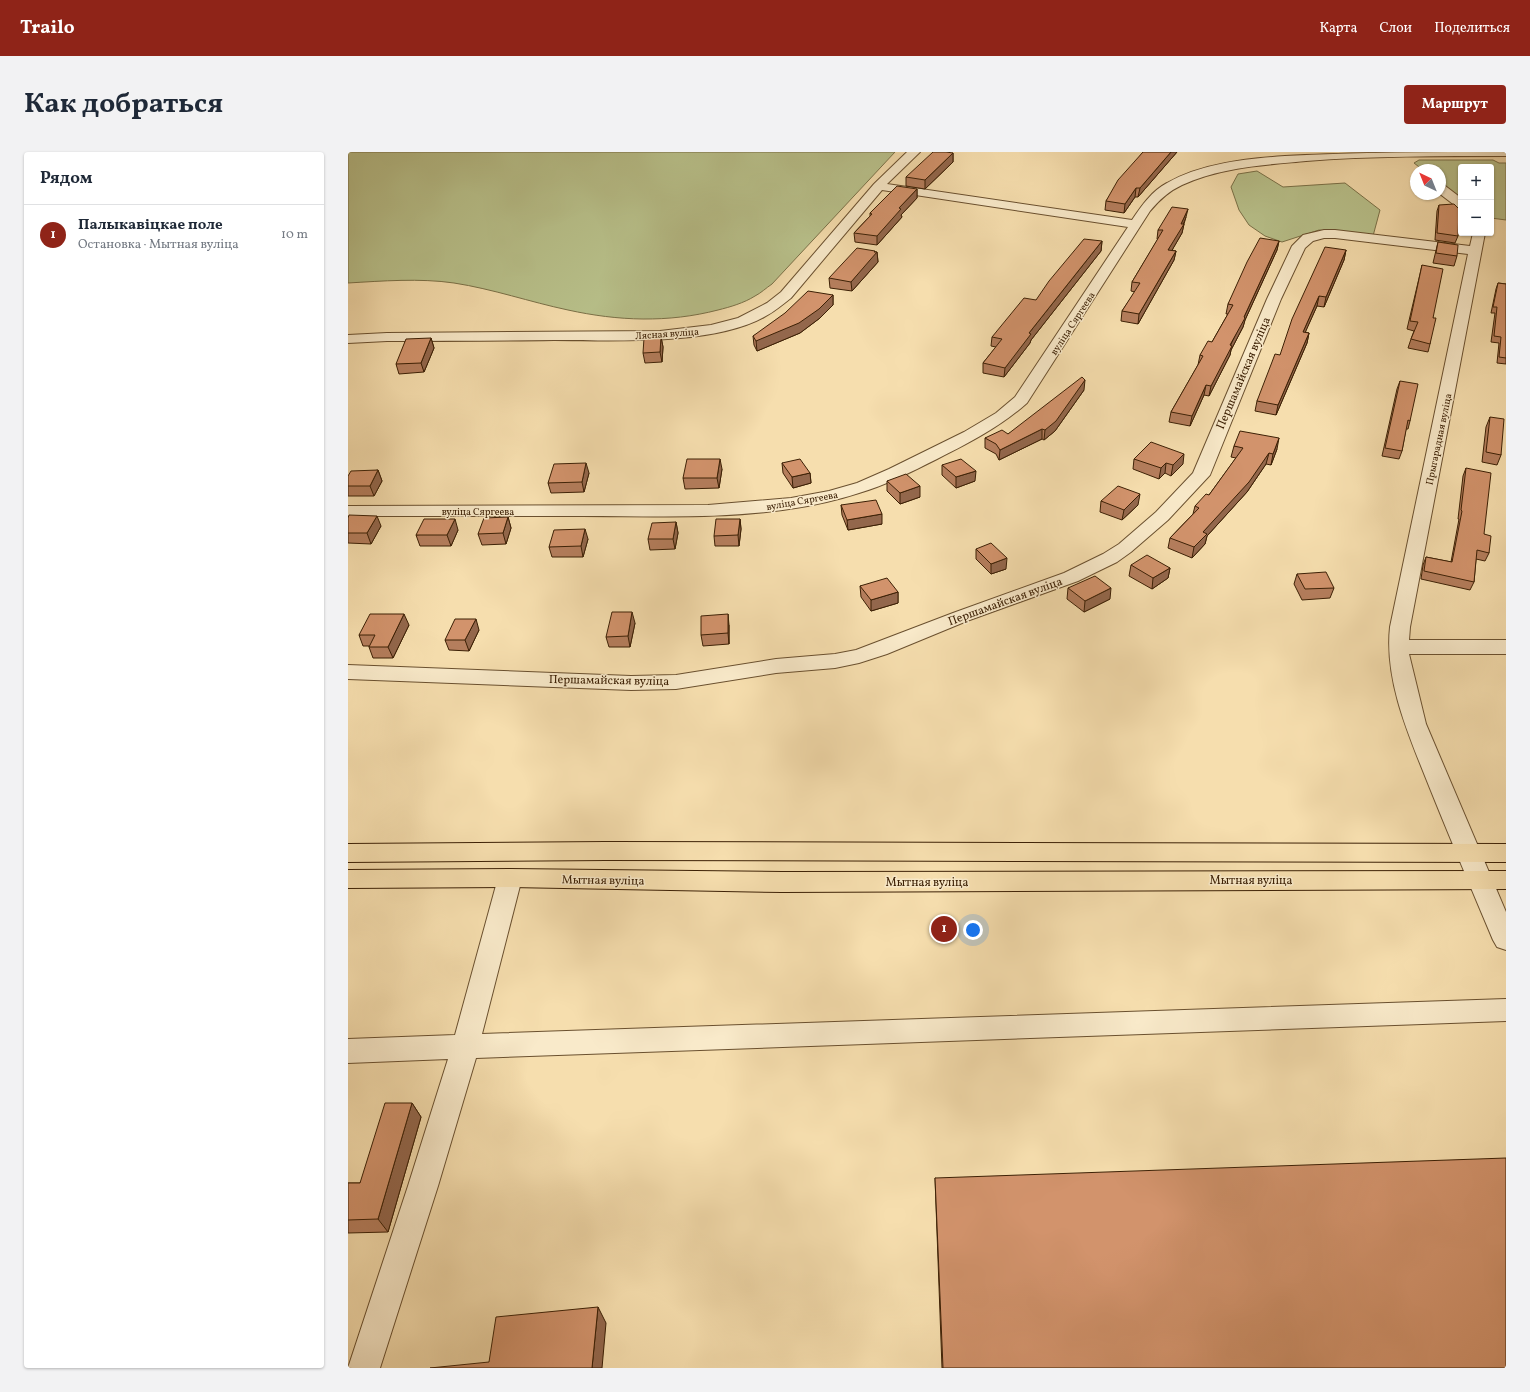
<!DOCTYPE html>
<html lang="ru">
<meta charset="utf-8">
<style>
body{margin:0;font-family:Vollkorn,serif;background:#f2f2f3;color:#1f2937}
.controls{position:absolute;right:12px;top:12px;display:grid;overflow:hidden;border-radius:4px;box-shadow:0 1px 3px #0004}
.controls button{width:36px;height:36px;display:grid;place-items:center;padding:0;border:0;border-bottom:1px solid #e0e1e3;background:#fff;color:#1f2937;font:20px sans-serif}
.compass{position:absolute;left:1062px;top:12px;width:36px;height:36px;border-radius:50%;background:#fff;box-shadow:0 1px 3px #0004;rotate:317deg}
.you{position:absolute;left:625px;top:778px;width:14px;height:14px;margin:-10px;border:3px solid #fff;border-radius:50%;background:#1a73e8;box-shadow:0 0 0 6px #1a73e833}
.badge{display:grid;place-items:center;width:26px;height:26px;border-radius:50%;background:#8f2418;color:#fff;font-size:13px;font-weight:700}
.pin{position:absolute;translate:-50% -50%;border:2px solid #fff;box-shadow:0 1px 4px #0006}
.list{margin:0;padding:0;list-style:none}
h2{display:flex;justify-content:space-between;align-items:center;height:52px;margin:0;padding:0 16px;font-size:17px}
h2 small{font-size:13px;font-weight:400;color:#747a83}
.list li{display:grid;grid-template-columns:26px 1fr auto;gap:12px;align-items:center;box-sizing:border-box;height:60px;padding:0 16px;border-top:1px solid #e0e1e3}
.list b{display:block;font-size:15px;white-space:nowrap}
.list p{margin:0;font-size:13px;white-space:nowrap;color:#747a83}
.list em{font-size:13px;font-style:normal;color:#747a83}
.map{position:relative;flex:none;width:1158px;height:1216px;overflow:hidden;border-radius:4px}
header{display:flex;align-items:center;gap:24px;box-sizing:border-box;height:56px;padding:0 20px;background:#8f2418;color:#fff}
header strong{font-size:19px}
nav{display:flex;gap:22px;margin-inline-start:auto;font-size:14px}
.intro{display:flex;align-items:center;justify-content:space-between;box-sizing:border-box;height:96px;padding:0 24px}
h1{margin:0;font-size:28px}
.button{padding:10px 18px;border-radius:4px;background:#8f2418;color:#fff;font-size:14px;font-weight:700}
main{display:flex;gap:24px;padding:0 24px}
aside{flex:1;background:#fff;border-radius:4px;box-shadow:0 1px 3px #0004}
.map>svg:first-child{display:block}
.green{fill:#b9c28c;stroke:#7a7148}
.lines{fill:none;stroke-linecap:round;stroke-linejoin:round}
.minor-casing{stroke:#6a502f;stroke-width:2}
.major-casing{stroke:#3c2005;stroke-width:2}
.minor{fill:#f9eaca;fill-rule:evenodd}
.major{fill:#f6deae;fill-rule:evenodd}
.wall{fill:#b57e5d;stroke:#3c2005}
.shaded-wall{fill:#93674c;stroke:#3c2005}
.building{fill:#d2936c;stroke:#3c2005}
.labels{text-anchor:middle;stroke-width:3;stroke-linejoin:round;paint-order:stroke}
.far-street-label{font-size:10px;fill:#3c2005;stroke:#f9eaca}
.street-label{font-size:12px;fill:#3c2005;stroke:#f9eaca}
</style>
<header>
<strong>Trailo</strong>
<nav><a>Карта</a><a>Слои</a><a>Поделиться</a></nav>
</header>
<div class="intro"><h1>Как добраться</h1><a class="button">Маршрут</a></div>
<main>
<aside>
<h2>Рядом<small></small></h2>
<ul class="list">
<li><span class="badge">1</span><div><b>Палыкавіцкае поле</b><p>Остановка · Мытная вуліца</p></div><em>10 m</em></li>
</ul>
</aside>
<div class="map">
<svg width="1158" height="1216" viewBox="0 0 1158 1216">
<rect width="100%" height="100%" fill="#f6deae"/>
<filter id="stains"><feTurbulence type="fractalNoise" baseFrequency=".005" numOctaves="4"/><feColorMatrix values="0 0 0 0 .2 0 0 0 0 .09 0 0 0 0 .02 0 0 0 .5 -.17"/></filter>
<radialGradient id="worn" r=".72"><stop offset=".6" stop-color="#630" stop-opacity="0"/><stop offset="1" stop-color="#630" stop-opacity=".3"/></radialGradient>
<!-- green -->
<path class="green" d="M0,0H547L424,132C418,136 413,141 407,144C396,151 382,155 370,158C320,171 270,169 220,158C182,150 145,137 106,131C72,126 34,129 0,131Z
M1071,8H1145L1151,11H1158V68L1143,66V15H1113V47L1092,31V18H1075L1066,11Z
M909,19L935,35L997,31L1032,58L1025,84L971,78L934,90L917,84L901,73L891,58L883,35L890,22Z"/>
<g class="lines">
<defs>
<path id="minor" d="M559,0H572L539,32L784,68C794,53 804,39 819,31C854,11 898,7 937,4C1010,0 1084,0 1158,0V4C1091,4 1025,4 958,9C916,13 873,15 834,33C821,39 811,48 802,59L679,251C652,275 621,291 589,307C563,320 538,333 511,341C422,370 326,364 234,364C156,364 78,364 0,364V354L360,353L443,346L481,339L509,331L541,317L616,280L648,261L667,245L780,75L534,38L443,146C434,153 426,160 416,165C363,194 266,188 206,188C150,189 95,189 39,189L0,191V183L39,181L312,179L363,173L390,166L419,151L433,140L526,32Z
M1092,32L1096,33L1113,46V56L1109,55L1092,42Z
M976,78H987L1122,94L1125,81H1137L1062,475L1061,488H1158V502H1061L1078,572L1158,760V798L1149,795L1145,788C1124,738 1103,689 1083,639C1063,588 1036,531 1042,475L1120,102L987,86H976L965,89L957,96L933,147L862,323L820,368L783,400L769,410L730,429L619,469L539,502L511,511L487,516L428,521L328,537L283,538L0,527V513L283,524L328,523L428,507L487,502L508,498L605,461L716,421L755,402L771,392L808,360L845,321L919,147L944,94L955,83Z
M162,717L171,719L174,726L134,882L1158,847V869L128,906L90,1034L32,1216H0L60,1034L100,907L0,911V887L107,883L150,726L153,719Z"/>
<path id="major" d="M258,690L1158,692V710L258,708L0,710V692Z
M162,717L434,720L1158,719V737L434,740L162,735L0,736V718Z"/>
</defs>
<!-- minor casing -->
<use href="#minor" class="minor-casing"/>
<!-- major casing -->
<use href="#major" class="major-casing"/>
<!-- minor -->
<use href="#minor" class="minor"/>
<!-- major -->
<use href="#major" class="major"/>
</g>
<!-- wall -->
<path class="wall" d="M795,0H829L790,45H787L776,61L757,58L758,49Z
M605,1V10L577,37L558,34V25Z
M569,37V46L553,63L554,65L529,93L507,90L506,81L522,64V61Z
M1091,53L1110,84L1107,91L1087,88L1089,59Z
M838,65L836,72L834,81L824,98L828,99L826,108L790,172L773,169L774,159L787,140L783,139L784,130L810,87H809L810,78Z
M754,89L753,99L683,188L682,191L656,225L635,221V211L648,195L643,194L644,185L688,148Z
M931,89L929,98L897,168L895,175L883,198L882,203L861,244L856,243L842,274L821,270L823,260L850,213L852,203L864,190L880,162H878L880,152Z
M1090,90L1109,104L1106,114L1085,111Z
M998,98L996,108L976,155L969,154L957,180L961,181L959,191L928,263L907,259L909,249Z
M527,100H529L530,110L504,139L482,136L481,126Z
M1074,113L1085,166L1082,192L1080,200L1060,196L1063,187L1066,179L1059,177L1072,122Z
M1150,131L1158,132V212L1149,211L1151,191L1143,190L1147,161H1143L1148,137Z
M485,143V153L472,166L452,181L409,199L406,193L405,184Z
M313,185L315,195L314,210L297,211L295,201Z
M83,186L86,196L76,220L51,222L48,212Z
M1052,229L1062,269L1060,277H1058L1054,299L1051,307L1034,304L1049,237Z
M736,238L707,279L696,288L694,287L651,308L648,302L637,296V286L660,282Z
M1142,265L1153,303L1149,313L1134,310L1138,275Z
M886,294L929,297L923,313L918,312L899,340L859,384L857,392L844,406L820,396L822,386L845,362L847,354L861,343L888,306L883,305Z
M786,307L835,312L823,324L817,321L811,327L785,317Z
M434,311L462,321L463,331L445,336L435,321Z
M594,313L627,329L608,336L594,323Z
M1118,316L1141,401L1137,409L1128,407L1126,430L1122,438L1073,427L1075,413L1078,405L1103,410L1111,367H1110L1115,324Z
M374,317L371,336L337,337L335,326Z
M30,318L34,329L26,344H0V324Z
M241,321L236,340L203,341L200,331Z
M539,329L572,345L552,352L539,339Z
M753,349L790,353L774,368L752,360Z
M493,353L534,372L500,378L494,363Z
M160,365L163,376L158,392L134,393L130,382Z
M0,366L33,374L23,392L0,391Z
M392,367L393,377L391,394H367L366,384Z
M328,370L330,381L327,397L302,398L300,387Z
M110,378L103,394H72L68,383Z
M240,387L235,405H204L201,395Z
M628,397L658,417L643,422L628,407Z
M783,413L822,416L820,426L804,437L781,424Z
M949,422L986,436L982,446L954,448L946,432Z
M512,434L550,440V451L523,459L513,445Z
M720,436L762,447L736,460L719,447Z
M287,471L282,495H261L258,485Z
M61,473L45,506H25L21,495V494H15L11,483Z
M381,473V492L355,494L353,483Z
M131,478L121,499L101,498L97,488Z
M64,951L73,965L40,1080L0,1081V1031H12Z
M587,1026L1158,1216H594Z"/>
<!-- shaded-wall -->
<path class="shaded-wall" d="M823,0H829L790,45L792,36Z
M605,1V10L577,37V28Z
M788,36L787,45L776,61L777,52Z
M569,37V46L553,63L554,65L529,93V84L551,56Z
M840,57L838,65L835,73L836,72L834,81L819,107L820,98L833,72Z
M754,89L753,99L683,188L682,191L656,225L657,216L681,181Z
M931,89L929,98L897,168L895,175L883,198L882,203L861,244L863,234L896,165Z
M998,98L996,108L976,155L978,145Z
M527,99V102L529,100L530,110L504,139L503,130Z
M828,99L826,108L790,172L791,162Z
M485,143V153L472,166L452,181L409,199L408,189Z
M971,144L969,154L953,190L955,180Z
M961,181L959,191L928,263L930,253Z
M313,185L315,195L314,210L312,200Z
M83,186L86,196L76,220L73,211Z
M737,228L736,238L707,279L696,288L697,278Z
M858,233L856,243L842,274L844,264Z
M694,277V287L651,308L652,298Z
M931,286L929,297L923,313L925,302Z
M921,301L918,312L899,340L859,384L857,392L844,406L846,395L855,380Z
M836,302L835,312L823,324L825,313Z
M372,307L374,317L371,336L369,326Z
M238,311L241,321L236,340L234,330Z
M818,311L817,321L811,327L813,316Z
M30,318L34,329L26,344L22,334Z
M628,319L627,329L608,336V325Z
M462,321L463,331L445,336L444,325Z
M572,334V345L552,352V341Z
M792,342L790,353L774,368L776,358Z
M534,362V372L500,378L499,368Z
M29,364L33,374L23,392L19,381Z
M160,365L163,376L158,392L155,381Z
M107,367L110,378L103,394L99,383Z
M392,367L393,377L391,394L390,383Z
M328,370L330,381L327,397L325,387Z
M237,377L240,387L235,405L233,394Z
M659,406L658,417L643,422V412Z
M822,416L820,426L804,437L805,426Z
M763,436L762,447L736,460L737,449Z
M550,440V451L523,459V448Z
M284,460L287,471L282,495L280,484Z
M56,462L61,473L45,506L40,495Z
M380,462L381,473V492L380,481Z
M128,467L131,478L121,499L117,488Z
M64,951L73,965L40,1080L30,1067Z
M250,1155L258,1171L254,1216H244Z"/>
<!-- building -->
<path class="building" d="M585,0H598L605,1L577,28L558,25Z
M795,0H823L792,36H788L777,52L758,49L770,28Z
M549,34L569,37L551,56L553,57L529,84L506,81L524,62L522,61Z
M1106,52L1111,57L1110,84L1089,81L1091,53Z
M824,55L840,57L833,72H836L820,98L828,99L791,162L774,159L792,131L784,130L815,78H810Z
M912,86L931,89L896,165L897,166L882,193L884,194L863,234L858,233L844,264L823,260L855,204L852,203L860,189L864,190L885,153L880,152L899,110Z
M736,87L754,89L681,181L683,182L657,216L635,211L654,187L644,185L676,146L688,148L701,129Z
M1090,90L1110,93L1109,104L1088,101Z
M977,95L998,98L978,145L971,144L955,180L961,181L930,253L909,249L924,210L927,202L932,203L944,167Z
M509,96L527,99L526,100H529L503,130L481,126Z
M1074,113L1095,117L1085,166H1088L1082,192L1063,187L1070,170L1062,169Z
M1150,131L1158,132V206L1151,205L1153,185L1146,184L1149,155H1145Z
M460,139L485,143L471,157L451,171L408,189L405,184L437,161Z
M313,185L312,200L295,201L296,186Z
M83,186L73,211L48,212L58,187Z
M734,225L737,228L708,269L697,278L694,277L652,298L648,292L637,286L654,278L660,282Z
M1052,229L1070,232L1062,269L1060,268L1054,299L1037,296Z
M1142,265L1156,267L1153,303L1138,300Z
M892,279L931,286L925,302L921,301L901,330L855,380L859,382L846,395L822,386L851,356L847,354L858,342L861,343L895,296L886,294Z
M803,290L836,302L825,313L818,311L813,316L786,307Z
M339,307H372L369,326H335Z
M452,307L462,321L444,325L434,311Z
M613,307L628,319L608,325L594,313Z
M238,311L234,330L200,331L206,312Z
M1118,316L1143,321L1136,382L1143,384L1141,401L1129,398L1126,430L1076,419L1078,405L1104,410L1114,359L1113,358Z
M30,318L22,334H0V324L3,319Z
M558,322L572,334L552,341L539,329Z
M770,334L792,342L776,358L753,349Z
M528,348L534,362L499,368L493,353Z
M1,363L29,364L19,381H0V366Z
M160,365L155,381L130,382L136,366Z
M76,367H107L99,383H68Z
M368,367H392L390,383L366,384Z
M328,370L325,387H300L304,371Z
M237,377L233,394L201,395L206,378Z
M643,391L659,406L643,412L628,397Z
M799,403L822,416L805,426L783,413Z
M978,420L986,436L957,437L949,422Z
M747,424L763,436L737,449L720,436Z
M539,426L550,440L523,448L512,434Z
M264,460H284L280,484L258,485Z
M22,462H56L40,495H21L27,483H11Z
M380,462V481L353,483V464Z
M107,467H128L117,488H97Z
M37,951H64L30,1067L0,1068V1031H12Z
M1158,1006V1216H595L587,1026Z
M250,1155L244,1216H82L141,1210L148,1165Z"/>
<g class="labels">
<!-- far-street labels -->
<g class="far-street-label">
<text transform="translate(724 171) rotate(-57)" y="4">вуліца Сяргеева</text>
<text transform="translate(319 181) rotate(-4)" y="4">Лясная вуліца</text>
<text transform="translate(1090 287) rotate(-78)" y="4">Прыгарадная вуліца</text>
<text transform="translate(454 348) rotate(-10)" y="4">вуліца Сяргеева</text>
<text x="130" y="363">вуліца Сяргеева</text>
</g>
<!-- street labels -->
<g class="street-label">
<text transform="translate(895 221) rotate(-67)" y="4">Першамайская вуліца</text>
<text transform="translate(657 449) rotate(-20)" y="4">Першамайская вуліца</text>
<text transform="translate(261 528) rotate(1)" y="4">Першамайская вуліца</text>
<text transform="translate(255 728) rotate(1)" y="4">Мытная вуліца</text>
<text x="903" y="732">Мытная вуліца</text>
<text x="579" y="734">Мытная вуліца</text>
</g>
</g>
<rect width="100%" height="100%" filter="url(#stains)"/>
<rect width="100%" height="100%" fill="url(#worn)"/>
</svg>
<div class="controls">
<button>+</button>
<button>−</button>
</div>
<svg class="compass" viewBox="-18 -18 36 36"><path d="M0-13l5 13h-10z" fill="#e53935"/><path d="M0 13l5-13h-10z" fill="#747a83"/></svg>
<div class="you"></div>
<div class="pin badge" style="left:596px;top:777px">1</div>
</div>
</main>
